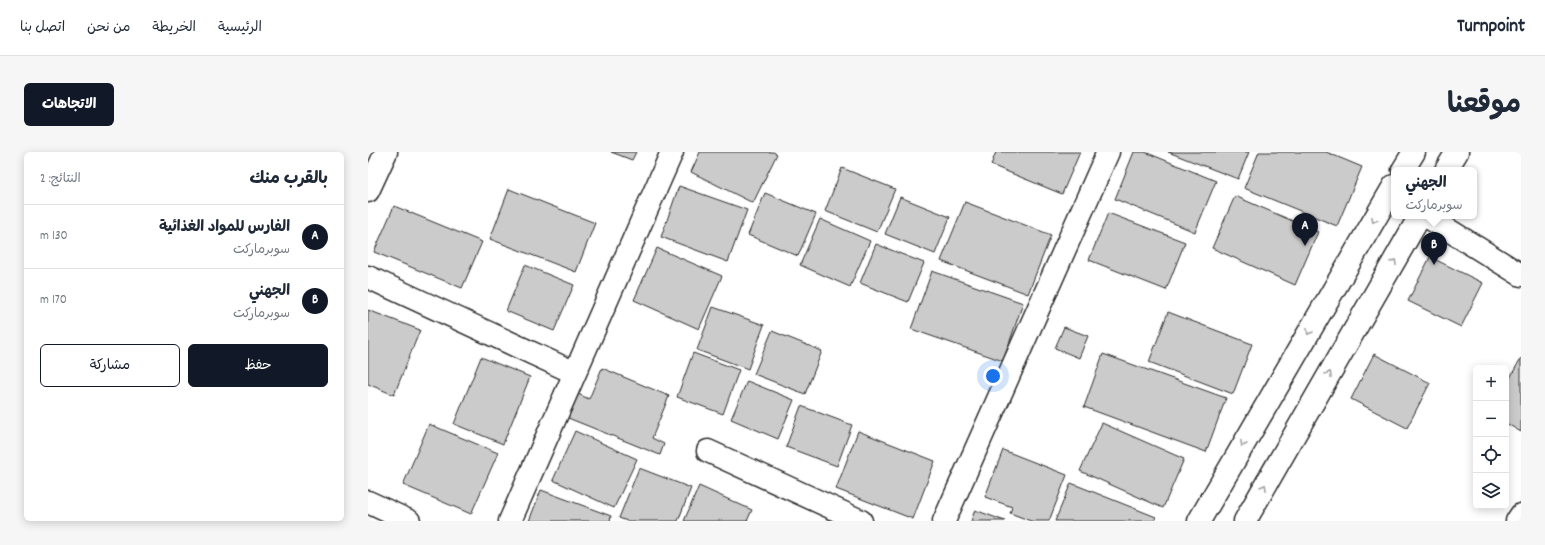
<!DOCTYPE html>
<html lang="ar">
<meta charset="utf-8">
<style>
body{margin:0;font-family:Dekko,"Playpen Sans Arabic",sans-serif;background:#f6f6f7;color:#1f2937;direction:rtl}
.controls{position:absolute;right:12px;bottom:12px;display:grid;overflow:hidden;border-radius:6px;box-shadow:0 2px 10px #0003}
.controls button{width:36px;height:36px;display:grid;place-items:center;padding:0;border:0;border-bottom:1px solid #e0e1e3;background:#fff;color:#1f2937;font:20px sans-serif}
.you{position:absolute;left:625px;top:224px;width:14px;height:14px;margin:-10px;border:3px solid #fff;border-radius:50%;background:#1a73e8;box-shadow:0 0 0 6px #1a73e833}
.badge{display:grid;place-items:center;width:26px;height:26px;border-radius:50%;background:#111827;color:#fff;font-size:13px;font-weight:700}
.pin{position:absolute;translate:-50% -33px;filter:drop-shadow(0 1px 2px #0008)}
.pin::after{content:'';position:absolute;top:21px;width:14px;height:12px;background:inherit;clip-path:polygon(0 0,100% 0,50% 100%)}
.popup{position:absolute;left:1023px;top:15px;width:86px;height:52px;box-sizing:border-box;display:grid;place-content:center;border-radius:6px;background:#fff;filter:drop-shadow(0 1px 3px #0005);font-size:13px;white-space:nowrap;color:#747a83}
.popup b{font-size:15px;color:#1f2937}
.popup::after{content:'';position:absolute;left:50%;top:100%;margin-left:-8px;border:8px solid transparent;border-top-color:#fff}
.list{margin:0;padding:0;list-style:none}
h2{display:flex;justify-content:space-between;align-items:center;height:52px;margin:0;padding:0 16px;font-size:17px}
h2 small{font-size:13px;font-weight:400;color:#747a83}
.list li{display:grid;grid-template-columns:26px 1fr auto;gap:12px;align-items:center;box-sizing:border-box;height:64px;padding:0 16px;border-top:1px solid #e0e1e3}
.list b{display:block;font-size:15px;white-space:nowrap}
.list p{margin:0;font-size:13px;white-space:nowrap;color:#747a83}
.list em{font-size:13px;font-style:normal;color:#747a83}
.actions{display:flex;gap:8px;padding:12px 16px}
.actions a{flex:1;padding:9px 0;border:1px solid #111827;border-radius:6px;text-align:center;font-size:14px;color:#111827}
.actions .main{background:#111827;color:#fff}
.icon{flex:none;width:22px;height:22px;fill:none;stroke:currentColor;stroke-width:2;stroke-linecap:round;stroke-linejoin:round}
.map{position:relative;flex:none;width:1153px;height:369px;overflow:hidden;direction:ltr;border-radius:6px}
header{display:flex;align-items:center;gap:24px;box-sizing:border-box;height:56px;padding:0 20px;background:#fff;border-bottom:1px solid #e0e1e3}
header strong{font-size:19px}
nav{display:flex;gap:22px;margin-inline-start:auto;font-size:14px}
.intro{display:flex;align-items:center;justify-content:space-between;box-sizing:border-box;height:96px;padding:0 24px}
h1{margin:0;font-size:28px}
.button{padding:10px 18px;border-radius:6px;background:#111827;color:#fff;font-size:14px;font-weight:700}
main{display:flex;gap:24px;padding:0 24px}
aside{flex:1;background:#fff;border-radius:6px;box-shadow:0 2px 10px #0003}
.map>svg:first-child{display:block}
.building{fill:#cbcbcb;stroke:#2b2b2b}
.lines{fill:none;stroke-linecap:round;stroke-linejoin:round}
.minor-casing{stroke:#2b2b2b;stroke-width:25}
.minor{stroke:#fff;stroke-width:22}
.oneway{stroke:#a0a0a0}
</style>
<header>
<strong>Turnpoint</strong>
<nav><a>الرئيسية</a><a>الخريطة</a><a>من نحن</a><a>اتصل بنا</a></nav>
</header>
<div class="intro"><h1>موقعنا</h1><a class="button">الاتجاهات</a></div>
<main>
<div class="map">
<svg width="1153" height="369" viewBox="0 0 1153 369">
<rect width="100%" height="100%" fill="#fff"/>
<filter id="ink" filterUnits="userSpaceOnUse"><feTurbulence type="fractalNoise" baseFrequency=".025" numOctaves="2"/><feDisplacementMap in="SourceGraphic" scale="8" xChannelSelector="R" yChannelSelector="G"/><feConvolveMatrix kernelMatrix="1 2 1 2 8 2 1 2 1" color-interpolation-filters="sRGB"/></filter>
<g filter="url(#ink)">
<!-- building -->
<path class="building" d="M243,0H268L264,8Z
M332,0H405L409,2L385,51L323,20Z
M628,0H712L694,42L623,13Z
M766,0H777L848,29L827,80L747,47Z
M800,0H881L870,27Z
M891,0H958L994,15L969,74L876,36Z
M474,16L527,37L509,80L457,59Z
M311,34L379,58L360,110L293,85Z
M141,37L227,71L208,120L122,87Z
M397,41L448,62L430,104L380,83Z
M867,44L950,80L927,133L844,96Z
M532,45L582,65L567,102L517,82Z
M597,50L683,83L660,142L573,109Z
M26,54L114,90L94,136L6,100Z
M740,61L817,90L798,138L721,108Z
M452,67L502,89L482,135L432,113Z
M508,92L556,111L540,150L492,131Z
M289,96L354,124L331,177L266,148Z
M1062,105L1115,131L1093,175L1040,149Z
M157,113L206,133L186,179L138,159Z
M564,119L655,151L635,209L543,177Z
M345,155L396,173L380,217L329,198Z
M0,158L52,178L26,243L0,232Z
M800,160L884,192L865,242L781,210Z
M696,175L720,184L711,206L687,196Z
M404,179L454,199L437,242L386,222Z
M325,201L371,218L355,262L309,245Z
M735,202L858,246L838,300L716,255Z
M1006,202L1062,231L1039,276L983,247Z
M113,205L162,225L135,292L86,272Z
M1153,206V280L1138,271V233Z
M234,216L301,244L284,286L296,292L292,303L200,266L210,242L221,247Z
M379,229L426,248L410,287L363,267Z
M433,254L484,273L469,314L418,295Z
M734,271L816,307L795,356L712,319Z
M61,272L130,301L103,362L35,333Z
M207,279L269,307L246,356L185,328Z
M490,279L567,309L545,367L468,337Z
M635,298L699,323L681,369H663L642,361L644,355L617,345Z
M271,316L323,336L310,369H259L251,366Z
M703,331L788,365L786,369H687Z
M331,334L384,358L379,369H316Z
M173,338L243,364L242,369H161Z
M607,358L637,369H603Z"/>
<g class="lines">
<defs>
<path id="minor" d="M1035,18L1046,0
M1078,18L1089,0
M0,39L18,0
M1058,64L1153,123
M0,125L207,221
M340,299L493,369
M0,350L41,369
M142,369L304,0
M576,369L740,0
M831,369L1026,34
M877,369L1052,64
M1149,369L1153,363"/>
</defs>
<!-- minor casing -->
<use href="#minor" class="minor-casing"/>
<!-- minor -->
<use href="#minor" class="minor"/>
</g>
<!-- one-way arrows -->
<defs><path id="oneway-chevron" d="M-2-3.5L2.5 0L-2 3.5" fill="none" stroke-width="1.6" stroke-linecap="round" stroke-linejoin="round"/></defs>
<g class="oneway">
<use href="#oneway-chevron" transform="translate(1006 68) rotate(120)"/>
<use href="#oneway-chevron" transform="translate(1026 110) rotate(-60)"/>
<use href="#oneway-chevron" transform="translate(941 180) rotate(120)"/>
<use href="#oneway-chevron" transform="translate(961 222) rotate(-60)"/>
<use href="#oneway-chevron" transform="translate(875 292) rotate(120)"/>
<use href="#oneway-chevron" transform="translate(896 335) rotate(-60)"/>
</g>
</g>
</svg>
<div class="controls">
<button>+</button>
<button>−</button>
<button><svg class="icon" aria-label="locate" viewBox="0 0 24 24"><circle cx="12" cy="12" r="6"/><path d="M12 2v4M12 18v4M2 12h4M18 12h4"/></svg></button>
<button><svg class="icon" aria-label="layers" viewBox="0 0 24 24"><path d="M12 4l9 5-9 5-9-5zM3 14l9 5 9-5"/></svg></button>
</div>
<div class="you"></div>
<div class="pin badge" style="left:937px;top:94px">A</div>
<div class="pin badge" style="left:1066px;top:113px">B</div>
<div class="popup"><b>الجهني</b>سوبرماركت</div>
</div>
<aside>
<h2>بالقرب منك<small>النتائج: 2</small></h2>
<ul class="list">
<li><span class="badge">A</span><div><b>الفارس للمواد الغذائية</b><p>سوبرماركت</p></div><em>130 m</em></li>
<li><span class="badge">B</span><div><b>الجهني</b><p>سوبرماركت</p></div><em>170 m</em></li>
</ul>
<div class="actions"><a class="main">حفظ</a><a>مشاركة</a></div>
</aside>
</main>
